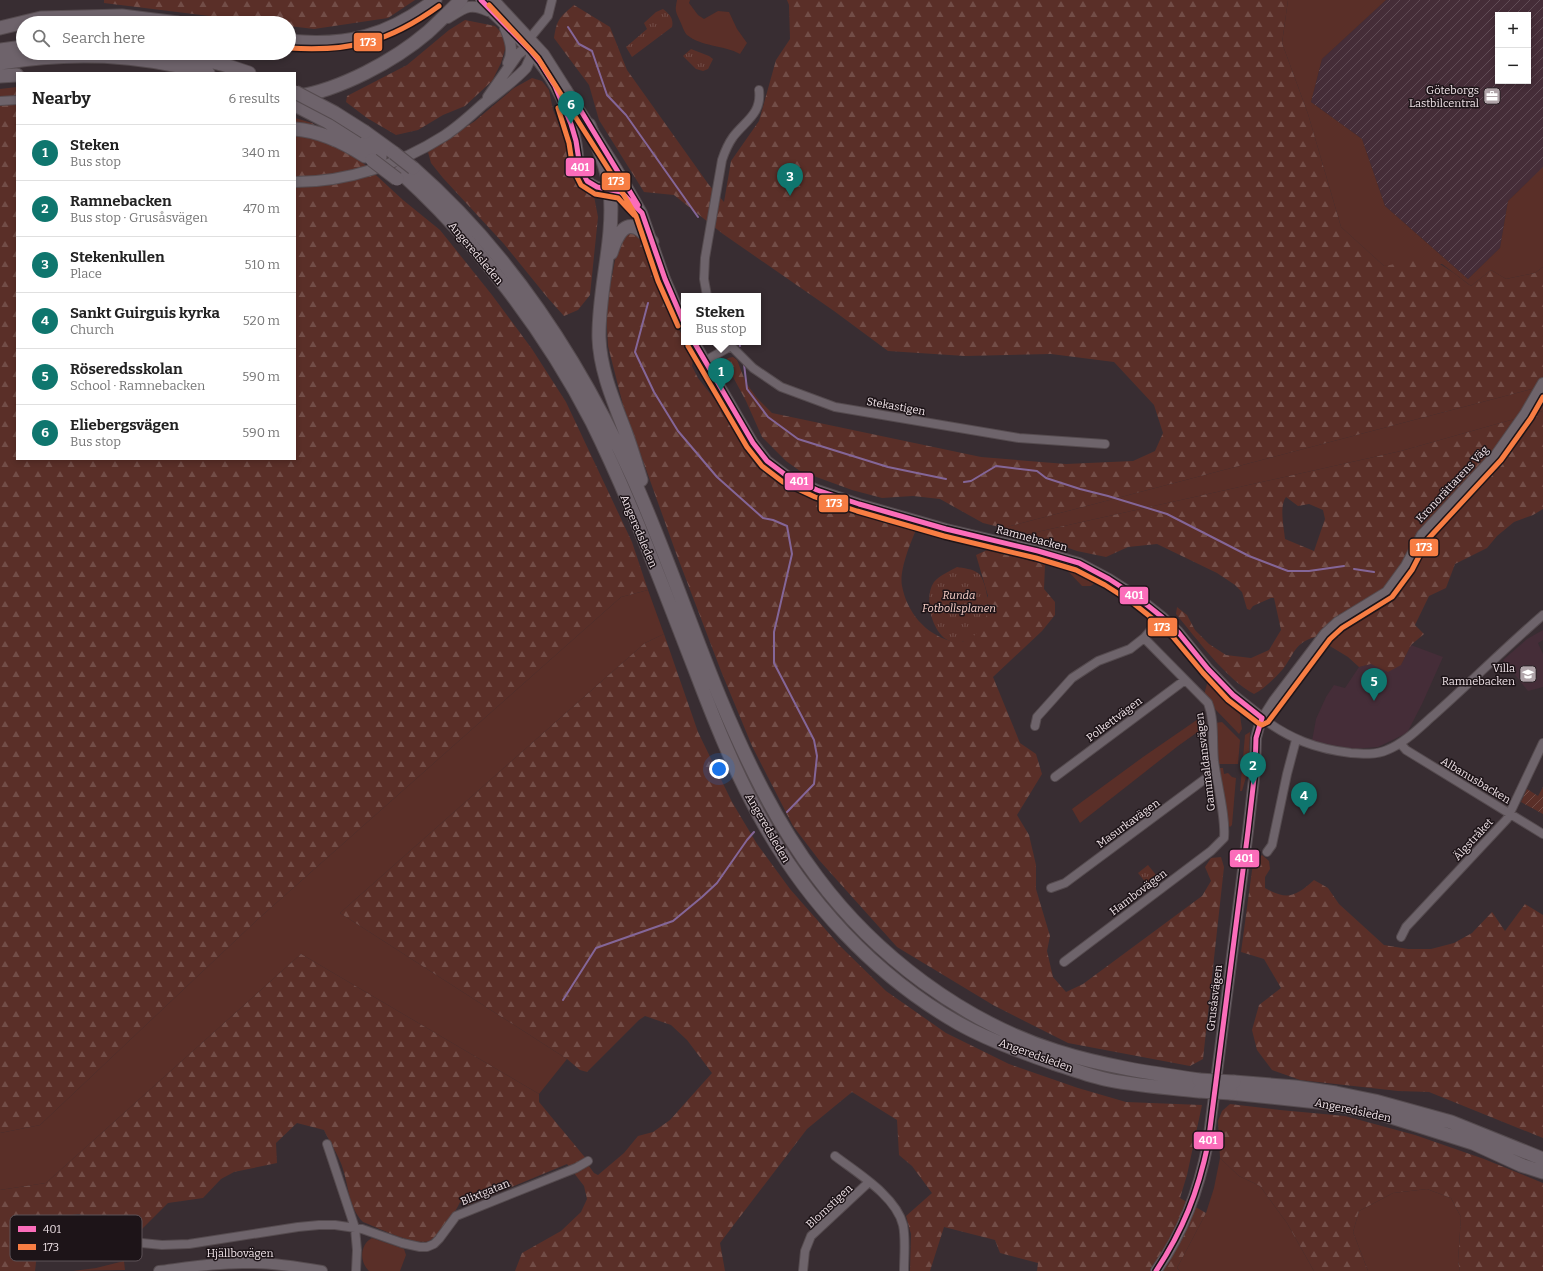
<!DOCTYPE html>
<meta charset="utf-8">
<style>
body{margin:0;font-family:Bitter,serif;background:#f6f6f6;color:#222}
.controls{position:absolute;right:12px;top:12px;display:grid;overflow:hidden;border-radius:0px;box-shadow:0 2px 6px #0003}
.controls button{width:36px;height:36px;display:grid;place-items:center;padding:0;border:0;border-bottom:1px solid #e0e0e0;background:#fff;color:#222;font:20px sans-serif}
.you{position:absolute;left:719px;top:769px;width:14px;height:14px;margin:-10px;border:3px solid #fff;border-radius:50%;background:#1a73e8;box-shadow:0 0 0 6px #1a73e833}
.badge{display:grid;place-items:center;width:26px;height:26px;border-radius:50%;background:#0f766e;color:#fff;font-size:13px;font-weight:700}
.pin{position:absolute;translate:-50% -33px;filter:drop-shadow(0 1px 2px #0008)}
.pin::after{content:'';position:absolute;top:21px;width:14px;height:12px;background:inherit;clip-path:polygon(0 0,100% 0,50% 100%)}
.popup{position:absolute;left:681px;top:293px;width:80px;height:52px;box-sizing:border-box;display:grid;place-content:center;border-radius:0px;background:#fff;filter:drop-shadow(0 1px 3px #0005);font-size:13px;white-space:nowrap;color:#767676}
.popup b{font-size:15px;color:#222}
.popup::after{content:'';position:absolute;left:50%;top:100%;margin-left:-8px;border:8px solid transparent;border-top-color:#fff}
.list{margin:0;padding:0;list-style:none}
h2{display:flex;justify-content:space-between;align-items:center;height:52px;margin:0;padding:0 16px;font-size:17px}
h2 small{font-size:13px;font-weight:400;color:#767676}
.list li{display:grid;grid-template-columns:26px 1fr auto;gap:12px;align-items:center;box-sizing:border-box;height:56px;padding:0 16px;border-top:1px solid #e0e0e0}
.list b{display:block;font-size:15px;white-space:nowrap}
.list p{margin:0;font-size:13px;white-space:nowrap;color:#767676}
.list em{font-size:13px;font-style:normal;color:#767676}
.icon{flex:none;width:22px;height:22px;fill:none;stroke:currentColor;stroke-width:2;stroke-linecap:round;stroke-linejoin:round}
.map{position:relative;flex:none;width:1543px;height:1271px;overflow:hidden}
.search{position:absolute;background:#fff;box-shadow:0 2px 6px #0003;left:16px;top:16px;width:280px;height:44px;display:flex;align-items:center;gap:10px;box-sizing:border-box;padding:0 14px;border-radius:22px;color:#767676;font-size:15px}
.panel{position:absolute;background:#fff;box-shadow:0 2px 6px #0003;left:16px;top:72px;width:280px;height:388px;border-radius:0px}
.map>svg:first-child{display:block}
.built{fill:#452d38}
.industrial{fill:url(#industrial-furrows);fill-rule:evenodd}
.grass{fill:#5a2f28}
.forest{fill:url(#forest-firs);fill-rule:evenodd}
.park{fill:url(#park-tufts)}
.garden{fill:url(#garden-furrows)}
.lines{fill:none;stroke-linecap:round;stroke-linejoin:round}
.stream{stroke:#846698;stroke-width:2}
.minor-casing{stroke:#554b4f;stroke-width:10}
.tertiary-casing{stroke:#554b4f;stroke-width:12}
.trunk-casing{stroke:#554b4f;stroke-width:15}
.minor{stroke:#6e646b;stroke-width:8}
.tertiary{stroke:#6e646b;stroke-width:10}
.trunk{stroke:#6e636b;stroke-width:13}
.trunk-bridge-casing{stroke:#554b4f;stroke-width:15;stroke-linecap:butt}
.trunk-bridge{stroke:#6e636b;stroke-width:13}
.bus-1-casing{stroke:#1d1418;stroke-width:8}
.bus-2-casing{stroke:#1d1418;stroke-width:8}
.bus-1{stroke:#fb6dba;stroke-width:5}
.bus-2{stroke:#f77d43;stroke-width:5}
.labels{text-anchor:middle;stroke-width:3;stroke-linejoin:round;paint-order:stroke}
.poi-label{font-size:11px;fill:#f1e4e9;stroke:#1d1418;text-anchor:end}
.street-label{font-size:11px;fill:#f1e4e9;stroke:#1d1418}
.park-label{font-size:11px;font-style:italic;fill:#f9d0c8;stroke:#1d1418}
.key{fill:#1d1418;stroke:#5d5257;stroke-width:1}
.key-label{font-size:11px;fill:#f1e4e9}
.line-badge{stroke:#1d1418;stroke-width:1.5}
.badge-label{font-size:11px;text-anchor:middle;font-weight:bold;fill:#fff}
</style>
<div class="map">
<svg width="1543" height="1271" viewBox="0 0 1543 1271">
<defs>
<pattern id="industrial-furrows" width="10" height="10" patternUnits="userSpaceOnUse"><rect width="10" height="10" fill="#452d38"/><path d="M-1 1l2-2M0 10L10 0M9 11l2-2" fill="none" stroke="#604b55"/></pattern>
<pattern id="forest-firs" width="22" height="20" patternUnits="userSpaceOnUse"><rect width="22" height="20" fill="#5a2f28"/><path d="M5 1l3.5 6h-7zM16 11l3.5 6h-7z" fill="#724d47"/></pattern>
<pattern id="park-tufts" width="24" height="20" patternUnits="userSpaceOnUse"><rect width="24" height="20" fill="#5a2f28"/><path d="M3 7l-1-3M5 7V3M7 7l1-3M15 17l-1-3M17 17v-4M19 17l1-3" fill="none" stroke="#724d47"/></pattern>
<pattern id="garden-furrows" width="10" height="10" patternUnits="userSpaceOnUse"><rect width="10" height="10" fill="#5a2f28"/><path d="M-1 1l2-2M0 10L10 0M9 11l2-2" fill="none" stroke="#724d47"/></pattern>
</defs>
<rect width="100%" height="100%" fill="#382d32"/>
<!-- built -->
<path class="built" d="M1543,630V640L1538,643L1543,654V687L1528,691L1503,660L1527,639Z
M1411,645L1443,657L1422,704L1407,733L1378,747L1353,749L1312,741L1316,719L1326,697L1334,685L1345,688L1359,667L1371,664L1401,665Z"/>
<!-- industrial -->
<path class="industrial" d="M1386,0H1543V167L1508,201L1500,248L1468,279L1385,206L1362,139L1311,102L1322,59ZM1498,15H1528V81H1498Z"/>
<!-- grass -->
<path class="grass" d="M677,0H690L689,3L698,15L704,19L718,11L729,12L737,29L747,43L740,54C724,45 702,47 687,35C684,32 682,25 680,21C675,11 675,10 677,0Z
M1288,0H1386L1322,59L1311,102L1362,139L1385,206L1468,279L1500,248L1508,201L1543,167V267L1535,273L1506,279L1491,270L1471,286L1442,264L1384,266L1341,227L1308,114L1282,43Z
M1543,386V411L1401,451L1028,534L1003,528Z
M1064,564C1072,564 1096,573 1097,582L1091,586H1082L1064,567Z
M648,590L664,634L645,643L340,913L567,1059L539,1094L301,954L46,1183L0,1190V1133L40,1125L257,920L621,597Z
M1208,680L1241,710L1240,715L1242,729L1239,734L1215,709L1204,695Z
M1204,715L1206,726L1178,746L1080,823L1072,809L1143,757Z
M1222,722L1240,740L1238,764H1219L1215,723Z
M1250,732L1248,770L1242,791H1240L1245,735Z
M1219,768H1223L1224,774L1228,773L1232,777L1236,778L1232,825L1230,827L1227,824Z
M1220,1158L1239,1176L1260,1186L1287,1223L1314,1271H1180L1177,1268L1206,1213L1214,1188Z
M1427,1189L1451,1198L1461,1217L1458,1261L1460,1271H1368L1353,1232L1359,1211L1393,1193Z
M372,1238L404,1249L406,1255L400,1271H369C359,1262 360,1244 372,1238Z
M124,1261L125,1270L73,1271L96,1268Z"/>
<!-- forest -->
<path class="forest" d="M104,0H415L388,18L314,29L289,26V23H266L104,3Z
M787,0H1288L1282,43L1308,114L1341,227L1384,266C1396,265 1410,257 1420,257C1435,257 1459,277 1471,286L1491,270L1506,279L1535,273L1543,267V386L1003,528L983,523L940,499L913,496L882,498L852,490L800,471L786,461L762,437L746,401L725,362L728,358L733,357L737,360L746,383L757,398L772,413L981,457L1066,464L1133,461L1155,451L1163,433L1154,405L1114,362L1051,354L965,356L888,351L834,311L723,234L674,195L644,192L599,120L589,85L554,38C557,19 559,18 574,5L610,27L627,70L709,185L724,202L731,161L759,121L776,60L790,39L789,5Z
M465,20L495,26L503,34L506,46L501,63L492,81L465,106L443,115L418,130L396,135L367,118L346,102L347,96L407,65L449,30Z
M532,78L542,81L549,90L553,110L566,142L568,160L583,185L594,196L598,217L590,295L578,310L564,316L547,297L504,244L443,178L431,163L428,152L475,121L514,88Z
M17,87V459H295V118L312,123L364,164L403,200L440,230L492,295L532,349L566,402L632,542L648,590L621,597L257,920L40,1125L0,1133V89Z
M631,232L639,234L650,247L664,300L673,320L684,338V342H687L694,354L692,366L698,378L723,410L740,437L771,469L797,486L851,507L913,525L916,530C910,544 899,571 902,586C907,612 925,634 951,641C954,642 959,642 963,642L988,596L976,555L996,546L1037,558L1045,565L1044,589L1055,602V615L1042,631L993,677L1020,743L1036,754L1042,774L1017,815L1029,835L1036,865V889L1050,936L1047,951L1053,977L1066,992L1083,984L1202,896L1211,881L1205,867L1211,858L1221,857L1224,867L1203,1059L1190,1066L1068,1043L993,1005L897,947L819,860L793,826L752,746L721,671L676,553L623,405L608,346L606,309L615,260L621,240L626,235Z
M1543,411V509L1533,515L1514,522L1497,536L1487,548L1455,564L1446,588L1429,596L1415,625L1424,634L1411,645L1401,665L1388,672L1371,664L1359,667L1348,657L1315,637C1294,643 1294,655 1283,669C1274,679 1265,688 1254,694C1227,680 1196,638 1176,614L1177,607L1187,615L1195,630L1209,644L1226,655L1251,658L1269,650L1281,630L1274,598H1271L1253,606L1250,610L1247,609L1242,592L1235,585L1217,573L1157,544L1128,547L1106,557L1077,551L1028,534L1401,451ZM1286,497L1298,506L1309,504L1323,510L1325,519L1314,551L1285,539C1284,528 1279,506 1286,497Z
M664,634L698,732L732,802L757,844L790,889L840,946L886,991L946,1033L1009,1064L1078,1088L1126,1102L1202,1105L1187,1175L1180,1198L1206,1213L1177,1268L1180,1271H1037L1038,1263L1000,1253L995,1240L944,1227L930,1271H910L911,1234L906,1216L932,1193L912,1166L899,1155L897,1120L852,1092L807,1129L720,1243L725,1271H515L522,1253L561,1231L581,1212L587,1199L584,1186L567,1164L468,1205L460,1202C455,1213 440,1236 429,1241C415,1246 378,1228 363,1222C347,1206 349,1181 340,1161C336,1151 329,1141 324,1130L297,1123L276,1143L277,1163L234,1172L221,1179L203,1198L168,1203L133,1238L79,1214L41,1219L35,1271H0V1190L46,1183L301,954L539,1094V1102L588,1161L591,1165L589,1166L594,1173L598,1175L624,1153L638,1136L653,1132L670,1120L712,1073L687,1040L671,1025L645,1016L639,1020L587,1072L580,1070L567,1059L340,913L645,643Z
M1262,855L1269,861L1270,869L1265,877V888C1288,901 1296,896 1314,880L1328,888L1339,904L1384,945L1408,949H1431L1454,943L1472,933L1492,912L1505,931L1525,904L1543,915V1138L1429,1092L1398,1091L1300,1080L1272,1070L1257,1050L1252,1030L1259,1005L1281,988L1264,959L1241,952L1253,863Z
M1230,1104L1280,1110L1345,1116L1415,1135L1484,1159L1543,1183V1271H1460L1458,1261L1461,1217L1451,1198L1427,1189L1393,1193L1359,1211L1353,1232L1368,1271H1314L1287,1223L1260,1186L1239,1176L1220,1158L1218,1121L1222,1111Z"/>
<!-- park -->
<path class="park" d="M663,9C669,14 674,18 672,27L632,57L626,47L647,29L644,23L656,12Z
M691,49L709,56L713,59L708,69L703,71L696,69L683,56Z
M957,567C963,568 973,569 978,573C982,576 983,581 985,586C987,594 989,604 987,613C984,629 968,648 950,641C932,635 923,597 934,582C940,575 950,571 957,567Z
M1148,865L1161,881L1151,889L1138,873Z"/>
<!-- garden -->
<path class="garden" d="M1543,787V814L1521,802L1527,789L1538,796Z"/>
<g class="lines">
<!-- stream -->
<path class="stream" d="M568,27L579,44L592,51L607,95L626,115L698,217
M648,303L635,352L654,392L678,431L717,477L763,518L773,520L787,526L792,554L774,632V663L814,740L817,756L814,784L787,812
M739,342L740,346
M744,364L747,389L768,417L798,439L888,467L946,479
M964,482L971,481L996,466L1037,471L1046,478L1080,489L1108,496L1167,514L1249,556L1288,571H1309L1344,566
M1354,569L1374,572
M563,1000L596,948L673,921L702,897L717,883L747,840L754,832"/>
<defs>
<path id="minor" d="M530,38L548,16L552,0
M0,101L17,100
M707,296L704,279L705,258L722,160C725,151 728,144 733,137C745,121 762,114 759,90
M705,361L731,346L753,368L781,387L835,407L1019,438L1105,444
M1262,718C1290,739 1316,749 1351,753C1363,754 1376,755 1387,750C1405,743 1421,726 1435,714C1472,681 1506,647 1543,615
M1035,726L1037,717L1072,678L1098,661L1130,649L1144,638L1162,617
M1400,743L1406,750L1543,834
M1055,777L1185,680
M1267,852L1272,845L1287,774L1296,740
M1051,888L1065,883L1209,776L1216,774
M1401,937L1406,927L1507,819L1543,743
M1064,962L1211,851L1224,838C1226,817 1217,784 1214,761C1212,742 1215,721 1208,703L1144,638
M327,1144L355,1228L357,1250L356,1271
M835,1156C857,1173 896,1196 903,1225C906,1239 904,1256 904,1271
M142,1243L162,1245L189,1244L298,1227L319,1225H335L362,1229L402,1243L420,1247H427L434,1244L439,1239L456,1216L576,1168L588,1161
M803,1271L805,1251L811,1236L869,1182"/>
<path id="tertiary" d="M481,0C488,10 498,18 506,26C528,48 548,70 561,98C568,112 573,127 576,141C579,154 577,171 588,181C600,194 616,183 633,203
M494,0L544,54L617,169L642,213L665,279L684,323
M448,18C464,8 470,2 488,11
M505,28C510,40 514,51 508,63
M488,97L518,54L525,49L530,50
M295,182C348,182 400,164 444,136C458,127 470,116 482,105C497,93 513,82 526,68L531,57L530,38
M694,342L753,443L767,461L787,476L817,490L859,504L946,529L1038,551L1079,563L1109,579L1137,597L1162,617L1178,632L1208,669L1233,695L1262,718
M159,1271C190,1267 220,1262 251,1263C275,1263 299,1267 322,1271
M1156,1271C1184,1232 1199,1190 1208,1143L1248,831L1255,770L1256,738L1260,723L1274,701L1325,634L1338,622L1387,592L1406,566L1422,535L1496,455L1525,414L1543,383"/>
<path id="trunk" d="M0,28L41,18L122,16L178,23
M289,41C346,47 389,36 435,0
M0,50L23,47
M178,53L225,65L249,73
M0,63C74,51 135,54 208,73
M0,76L17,75
M295,97C340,90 394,61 428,32C439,22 450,11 461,0
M295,105L328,122L380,157
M589,125C598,146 607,167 610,191C615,240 598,289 599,338C600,370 614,402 625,431C631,447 636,464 641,480
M295,129C320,131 345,143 365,156
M365,132L394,153
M413,168C510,253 580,361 633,478C665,550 690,625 720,698C746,760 776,823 817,877C875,955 962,1021 1056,1051C1103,1066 1151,1073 1199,1080
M400,172C477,242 544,329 592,422C631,501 662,585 694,667C713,717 733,768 759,815C805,900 874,975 958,1023C988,1040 1021,1052 1053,1063C1072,1069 1090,1076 1109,1080C1139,1086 1169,1088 1199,1091
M611,253C620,225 631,216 652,242
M1234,1082L1295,1087L1336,1093L1375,1101L1451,1122L1543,1159
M1231,1093L1327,1103L1382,1114L1473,1143L1521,1165L1543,1172"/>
</defs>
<!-- minor casing -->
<use href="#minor" class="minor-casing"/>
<!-- tertiary casing -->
<use href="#tertiary" class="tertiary-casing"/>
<!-- trunk casing -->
<use href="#trunk" class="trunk-casing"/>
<!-- minor -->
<use href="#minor" class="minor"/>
<!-- tertiary -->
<use href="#tertiary" class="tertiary"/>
<!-- trunk -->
<use href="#trunk" class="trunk"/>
<defs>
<path id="trunk-bridge" d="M295,92L335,113L365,132
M394,153L413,168
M372,160L397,179
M1199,1080L1234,1082
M1199,1091L1231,1093"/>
</defs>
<!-- trunk-bridge casing -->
<use href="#trunk-bridge" class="trunk-bridge-casing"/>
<!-- trunk-bridge -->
<use href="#trunk-bridge" class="trunk-bridge"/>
<defs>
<path id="bus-1" d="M481,0L530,50L540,62L555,86L571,124L576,141L580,167L587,181L597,187L621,192L642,213L665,279L684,323
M575,101L638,205
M694,342L753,443L767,461L787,476L817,490L859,504L946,529L1038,551L1079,563L1109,579L1137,597L1162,617L1178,632L1208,669L1233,695L1262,718
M1156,1271C1183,1230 1198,1192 1208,1144L1248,831L1255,770L1256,738L1262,718"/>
<path id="bus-2" d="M489,5L538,58L611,173L636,216L658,281L678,326
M289,48C351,52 389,42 439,6
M558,108L569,143L573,169L581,185L595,194L618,198L634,215
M688,346L747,447L762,466L783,482L815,497L857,511L944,536L1036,558L1076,570L1105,585L1133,603L1157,622L1173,637L1203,673L1228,700L1258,723L1262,725L1268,722L1330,639L1342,628L1392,597L1412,570L1428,539L1501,460L1531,418L1543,397"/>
</defs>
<!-- bus-1 casing -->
<use href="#bus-1" class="bus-1-casing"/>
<!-- bus-2 casing -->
<use href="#bus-2" class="bus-2-casing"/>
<!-- bus-1 -->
<use href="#bus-1" class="bus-1"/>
<!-- bus-2 -->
<use href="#bus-2" class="bus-2"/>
</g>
<!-- icons -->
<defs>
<symbol id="office-square" viewBox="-11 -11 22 22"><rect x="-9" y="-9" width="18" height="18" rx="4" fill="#b0a4a9" stroke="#1d1418"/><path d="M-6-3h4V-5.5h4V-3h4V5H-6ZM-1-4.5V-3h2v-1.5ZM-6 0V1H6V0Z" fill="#fff"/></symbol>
<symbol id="school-square" viewBox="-11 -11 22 22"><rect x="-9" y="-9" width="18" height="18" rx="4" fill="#b0a4a9" stroke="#1d1418"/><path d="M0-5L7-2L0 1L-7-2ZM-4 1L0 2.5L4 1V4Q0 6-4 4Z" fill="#fff"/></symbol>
</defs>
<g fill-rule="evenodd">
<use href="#office-square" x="1482" y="86" width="20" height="20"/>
<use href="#school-square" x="1518" y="664" width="20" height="20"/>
</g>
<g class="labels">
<!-- poi labels -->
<g class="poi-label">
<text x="1479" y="94">Göteborgs<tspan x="1479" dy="13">Lastbilcentral</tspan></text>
<text x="1515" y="672">Villa<tspan x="1515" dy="13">Ramnebacken</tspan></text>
</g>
<!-- street labels -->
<g class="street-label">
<text transform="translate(476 253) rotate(50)" y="4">Angeredsleden</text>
<text transform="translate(896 406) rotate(10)" y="4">Stekastigen</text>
<text transform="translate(1452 484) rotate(-47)" y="4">Kronorättarens Väg</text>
<text transform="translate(639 531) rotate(67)" y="4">Angeredsleden</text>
<text transform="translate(1032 538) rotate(15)" y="4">Ramnebacken</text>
<text transform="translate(1114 719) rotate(-37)" y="4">Polkettvägen</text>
<text transform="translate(1205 762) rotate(-97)" y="4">Gammaldansvägen</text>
<text transform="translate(1476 780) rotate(31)" y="4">Albanusbacken</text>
<text transform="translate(1128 823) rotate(-36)" y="4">Masurkavägen</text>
<text transform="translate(768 828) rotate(60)" y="4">Angeredsleden</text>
<text transform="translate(1473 839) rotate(-47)" y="4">Älgstråket</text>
<text transform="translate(1138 892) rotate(-37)" y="4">Hambovägen</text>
<text transform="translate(1214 998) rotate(-83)" y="4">Grusåsvägen</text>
<text transform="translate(1036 1055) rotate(20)" y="4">Angeredsleden</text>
<text transform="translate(1353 1110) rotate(12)" y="4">Angeredsleden</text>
<text transform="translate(485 1192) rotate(-22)" y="4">Blixtgatan</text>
<text transform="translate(829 1206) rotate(-43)" y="4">Blomstigen</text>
<text x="240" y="1257">Hjällbovägen</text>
</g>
<!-- park labels -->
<g class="park-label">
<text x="959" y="599">Runda<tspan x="959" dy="13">Fotbollsplanen</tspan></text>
</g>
</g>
<!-- legend -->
<rect x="10" y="1215" width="132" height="46" rx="6" class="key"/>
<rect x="18" y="1226" width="18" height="6" fill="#fb6dba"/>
<rect x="18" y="1244" width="18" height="6" fill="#f77d43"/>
<g class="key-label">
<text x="43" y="1233">401</text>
<text x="43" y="1251">173</text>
</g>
<g class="line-badge">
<rect x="353" y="32" width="30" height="20" rx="4" fill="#f77d43"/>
<rect x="565" y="157" width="30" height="20" rx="4" fill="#fb6dba"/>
<rect x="601" y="172" width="30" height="19" rx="4" fill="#f77d43"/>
<rect x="784" y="472" width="30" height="19" rx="4" fill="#fb6dba"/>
<rect x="818" y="494" width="31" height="19" rx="4" fill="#f77d43"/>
<rect x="1409" y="538" width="30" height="19" rx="4" fill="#f77d43"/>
<rect x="1119" y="586" width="30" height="19" rx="4" fill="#fb6dba"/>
<rect x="1147" y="617" width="31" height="20" rx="4" fill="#f77d43"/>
<rect x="1229" y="849" width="31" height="19" rx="4" fill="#fb6dba"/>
<rect x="1193" y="1131" width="31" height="19" rx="4" fill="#fb6dba"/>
</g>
<g class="badge-label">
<text x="368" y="46">173</text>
<text x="580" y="171">401</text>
<text x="616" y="185">173</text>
<text x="799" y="485">401</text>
<text x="834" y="507">173</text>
<text x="1424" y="551">173</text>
<text x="1134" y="599">401</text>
<text x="1162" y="631">173</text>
<text x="1244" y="862">401</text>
<text x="1208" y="1144">401</text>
</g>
</svg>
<div class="controls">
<button>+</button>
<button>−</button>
</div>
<div class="you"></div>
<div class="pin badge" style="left:721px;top:391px">1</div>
<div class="popup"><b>Steken</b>Bus stop</div>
<div class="pin badge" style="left:1253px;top:785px">2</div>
<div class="pin badge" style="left:790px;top:196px">3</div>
<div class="pin badge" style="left:1304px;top:815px">4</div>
<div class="pin badge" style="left:1374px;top:701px">5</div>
<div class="pin badge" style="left:571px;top:124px">6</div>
<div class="search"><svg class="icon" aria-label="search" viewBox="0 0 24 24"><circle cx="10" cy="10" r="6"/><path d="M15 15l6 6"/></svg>Search here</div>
<section class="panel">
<h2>Nearby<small>6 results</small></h2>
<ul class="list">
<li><span class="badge">1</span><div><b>Steken</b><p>Bus stop</p></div><em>340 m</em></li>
<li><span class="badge">2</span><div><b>Ramnebacken</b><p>Bus stop · Grusåsvägen</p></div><em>470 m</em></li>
<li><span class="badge">3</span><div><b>Stekenkullen</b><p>Place</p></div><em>510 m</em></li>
<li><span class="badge">4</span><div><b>Sankt Guirguis kyrka</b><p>Church</p></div><em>520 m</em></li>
<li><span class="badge">5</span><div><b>Röseredsskolan</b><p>School · Ramnebacken</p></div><em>590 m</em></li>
<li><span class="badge">6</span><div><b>Eliebergsvägen</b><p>Bus stop</p></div><em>590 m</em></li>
</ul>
</section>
</div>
